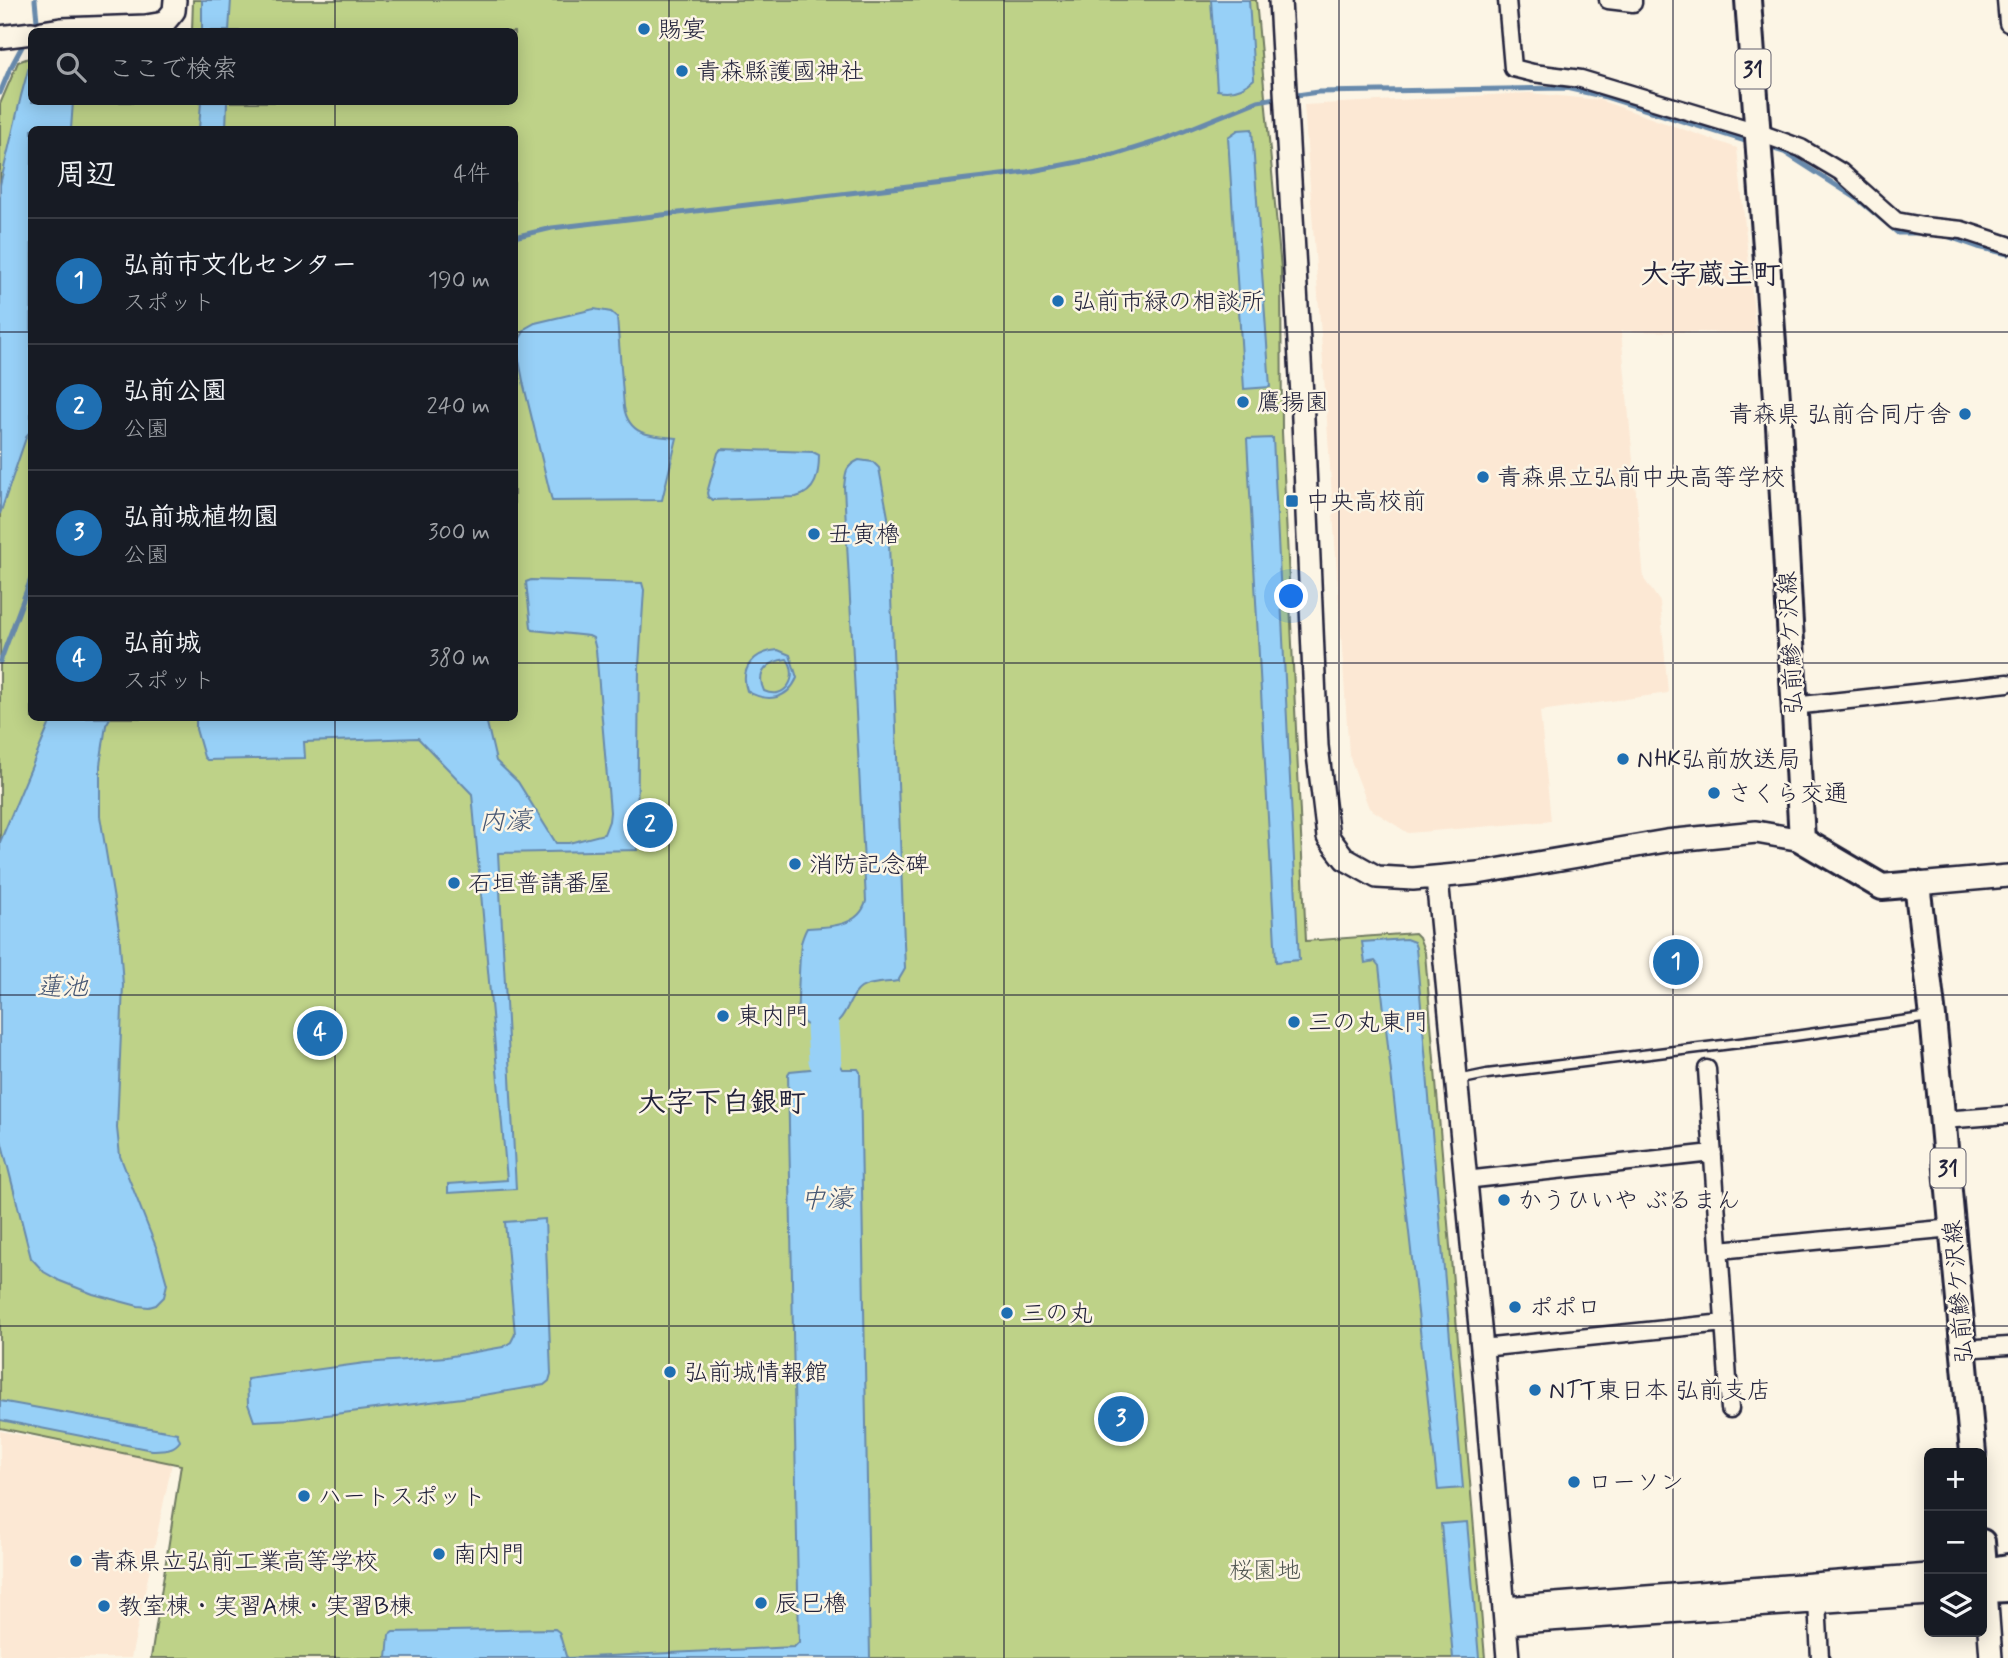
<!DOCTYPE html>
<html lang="ja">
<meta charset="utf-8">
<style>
body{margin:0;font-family:Mynerve,"Klee One",sans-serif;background:#242831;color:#f1f3f6}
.controls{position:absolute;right:21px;bottom:21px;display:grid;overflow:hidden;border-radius:10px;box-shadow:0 4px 18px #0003}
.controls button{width:63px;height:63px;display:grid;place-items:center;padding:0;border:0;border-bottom:2px solid #363941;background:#171b24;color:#f1f3f6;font:35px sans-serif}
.you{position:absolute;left:1292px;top:597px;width:24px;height:24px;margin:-18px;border:5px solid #fff;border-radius:50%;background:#1a73e8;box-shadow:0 0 0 10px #1a73e833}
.badge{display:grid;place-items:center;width:46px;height:46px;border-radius:50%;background:#1f6fb2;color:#fff;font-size:23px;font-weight:700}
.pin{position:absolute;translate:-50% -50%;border:4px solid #fff;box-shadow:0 2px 7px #0006}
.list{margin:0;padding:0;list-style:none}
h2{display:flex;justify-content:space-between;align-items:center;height:91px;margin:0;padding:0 28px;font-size:30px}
h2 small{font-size:23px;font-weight:400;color:#9ea1a6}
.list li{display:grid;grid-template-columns:46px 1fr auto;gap:21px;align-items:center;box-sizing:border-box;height:126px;padding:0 28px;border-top:2px solid #363941}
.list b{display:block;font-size:26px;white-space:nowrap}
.list p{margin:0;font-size:23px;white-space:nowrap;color:#9ea1a6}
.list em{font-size:23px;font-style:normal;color:#9ea1a6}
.icon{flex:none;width:38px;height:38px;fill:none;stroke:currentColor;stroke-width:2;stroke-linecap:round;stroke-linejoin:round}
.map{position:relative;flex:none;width:2008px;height:1658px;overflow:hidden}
.search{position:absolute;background:#171b24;box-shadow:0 4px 18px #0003;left:28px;top:28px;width:490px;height:77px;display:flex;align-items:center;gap:18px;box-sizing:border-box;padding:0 24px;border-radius:10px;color:#9ea1a6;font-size:26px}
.panel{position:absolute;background:#171b24;box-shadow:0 4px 18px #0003;left:28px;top:126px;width:490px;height:595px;border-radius:10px}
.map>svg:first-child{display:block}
.built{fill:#fce8d4}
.green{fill:#bed288;stroke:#707a62;stroke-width:2;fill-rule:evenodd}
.water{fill:#97d0f7;stroke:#688aac;stroke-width:2;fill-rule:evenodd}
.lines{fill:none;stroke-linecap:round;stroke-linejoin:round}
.stream{stroke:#688aac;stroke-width:5}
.river{stroke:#97d0f7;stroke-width:33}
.lane-casing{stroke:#22223b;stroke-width:13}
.street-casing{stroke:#22223b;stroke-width:21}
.secondary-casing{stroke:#22223b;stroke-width:26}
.primary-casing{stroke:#22223b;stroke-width:30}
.lane{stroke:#fcf5e5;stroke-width:8}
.street{stroke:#fcf5e5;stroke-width:16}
.secondary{stroke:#fcf5e5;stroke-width:21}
.primary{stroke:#fcf5e5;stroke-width:24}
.grid{fill:none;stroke:#22223b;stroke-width:2;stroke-opacity:0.55}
.poi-dot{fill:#1f6fb2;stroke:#fcf5e5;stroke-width:2.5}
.labels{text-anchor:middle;stroke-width:5;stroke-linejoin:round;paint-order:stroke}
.shield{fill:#fcf5e5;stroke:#63616e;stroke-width:2}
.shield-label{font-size:23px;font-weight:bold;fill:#22223b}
.poi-label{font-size:24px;fill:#22223b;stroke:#fcf5e5;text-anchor:start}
.street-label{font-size:24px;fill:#22223b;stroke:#fcf5e5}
.park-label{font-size:24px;fill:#515752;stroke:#fcf5e5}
.water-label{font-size:26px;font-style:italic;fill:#455673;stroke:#fcf5e5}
.quarter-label{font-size:28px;font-weight:bold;fill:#22223b;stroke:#fcf5e5}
</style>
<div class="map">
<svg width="2008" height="1658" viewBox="0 0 2008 1658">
<rect width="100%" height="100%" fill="#fcf5e5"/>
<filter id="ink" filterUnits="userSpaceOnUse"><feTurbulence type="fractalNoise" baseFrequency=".0143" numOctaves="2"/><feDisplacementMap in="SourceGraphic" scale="14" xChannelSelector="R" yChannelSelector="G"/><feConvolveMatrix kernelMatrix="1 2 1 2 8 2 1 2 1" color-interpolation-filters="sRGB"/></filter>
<g filter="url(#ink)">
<!-- built -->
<path class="built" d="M1529,93L1599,100L1737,148L1756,333L1621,331L1644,579L1660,602L1668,693L1540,711L1551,821L1408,833L1369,808L1349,755L1324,376L1304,105Z
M0,1431L172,1463L131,1658H0Z"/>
<!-- green -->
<path class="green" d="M193,0H1256L1281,269L1282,432L1306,941L1415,933L1419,937L1425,953L1485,1658H151L181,1465L0,1428V104L18,62L31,57L32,102H514V32L192,31ZM32,130H514V718H32Z"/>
<!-- water -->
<path class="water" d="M202,0H231L229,31H202Z
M1211,0H1249L1254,79C1244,89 1231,93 1217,90Z
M31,59L32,102H73L71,129L32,130L31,431L27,435L0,514V185L21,96Z
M201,102H227L226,129H199Z
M1252,129L1270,387L1244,389L1228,137L1238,130Z
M594,309L611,312L617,317L624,407C629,437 653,436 677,438L662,500L552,501L524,386L516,345L526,328L535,323Z
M1273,438L1299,960L1276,962L1247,439Z
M721,449L813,452L819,455C819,475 816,492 796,497L713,500L708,497L707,493L718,453Z
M859,460L873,462L879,468L888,517L905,969L898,981C887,983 870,982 861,988C847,997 847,1024 825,1028C814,1029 802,1026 798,1014C797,1008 800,951 801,943C803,937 804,933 807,928C830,927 860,926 866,901L844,487C846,473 844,467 859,460Z
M531,580L642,583L644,590L639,666L637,850L498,853L516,1189L448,1193V1184L507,1180L472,794L418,738L304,742L305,758L207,760L204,757L196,729V718H482L487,723L496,761L518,782L556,843H569L604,834L609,821L610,812L596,650L593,638L589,636L533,630L531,627L526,582Z
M778,650L790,655L797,678C787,700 767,703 747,691C739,667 755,652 778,650ZM787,659C800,677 785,701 764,691C755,672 769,661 787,659Z
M52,718H110L106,725L100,765V816L119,930L123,985L117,1128L120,1156L158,1252L167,1284L164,1297L156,1305L149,1307L138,1306L93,1294L60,1281L44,1272L31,1258L0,1136V842Z
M1406,939L1414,942L1416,948L1463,1488L1438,1490L1379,966L1375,961L1365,963L1362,942Z
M836,1059L842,1069H858L860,1072L870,1658H387L389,1635L393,1632L555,1629L559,1632L566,1656L568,1658L794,1647L799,1642L788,1074L790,1071L820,1068V1060Z
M545,1219L551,1374L549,1381L544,1385L478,1396L295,1419L254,1421L248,1404L247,1379L365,1363L446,1357L503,1347L511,1342L515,1334L505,1222Z
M0,1401L177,1433L180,1441C173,1451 163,1449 152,1450L0,1420Z
M1467,1522L1479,1658H1453L1441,1524Z"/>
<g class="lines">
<!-- stream -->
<path class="stream" d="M33,28L37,21L35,0
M0,93L10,69L26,39
M1290,96L1318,92L1566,88L1606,97L1752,143
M1765,146L1784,152L1859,200L1898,233H1920
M1941,234L1978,247L2008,254
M514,237L552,228L1027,172L1114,155L1162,140L1258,101L1281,97
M0,662L32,576"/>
<!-- river -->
<path class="river" d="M823,1028L825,1060"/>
<defs>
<path id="lane" d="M1458,1080L1487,1074L1780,1038L1930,1017"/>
<path id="street" d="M1507,0L1513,68L1533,73L1581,79L1757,132L1801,148L1841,172L1896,221L1923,226L1962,230L2008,245
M1608,0L1633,3V0
M2006,0L2008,23
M1793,706L2008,683
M1707,1069L1730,1409
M1943,1120L2008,1115
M1465,1180L1713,1153
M1719,1250L1953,1228
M1482,1348L1724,1323
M1962,1349L2008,1346
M1817,1602L1820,1658"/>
<path id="secondary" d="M1280,0L1302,396L1317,746L1328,837L1345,859L1377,877L1413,879L1478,873L1666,841L1756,832L1802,840
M42,32L61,29L146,26L164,23L174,11L175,0
M0,37L32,33
M1437,878L1482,1348L1508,1658
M1917,884L2008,876
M1982,1590H1986L1991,1658
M1504,1608L1929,1575
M1505,1623L1929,1594"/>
<path id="primary" d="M1748,0L1779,426L1802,840L1882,887L1917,884L1933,1017L1973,1453
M1982,1542L1986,1590L2008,1589
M1985,1571L2008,1567"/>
</defs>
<!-- lane casing -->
<use href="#lane" class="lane-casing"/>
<!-- street casing -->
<use href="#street" class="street-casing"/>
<!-- secondary casing -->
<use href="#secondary" class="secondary-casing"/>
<!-- primary casing -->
<use href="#primary" class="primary-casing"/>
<!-- lane -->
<use href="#lane" class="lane"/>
<!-- street -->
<use href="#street" class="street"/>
<!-- secondary -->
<use href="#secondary" class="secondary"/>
<!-- primary -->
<use href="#primary" class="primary"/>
</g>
</g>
<!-- grid -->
<path class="grid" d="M335,0V32M669,0V1658M1004,0V1658M1339,0V1658M1673,0V1658M335,102V130M0,332H32M514,332H2008M0,663H32M514,663H2008M335,718V1658M0,995H2008M0,1326H2008"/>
<!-- markers -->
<g class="poi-dot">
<circle cx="644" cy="29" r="7"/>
<circle cx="682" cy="71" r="7"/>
<circle cx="1058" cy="301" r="7"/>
<circle cx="1243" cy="402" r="7"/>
<circle cx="1965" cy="414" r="7"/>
<circle cx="1483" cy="477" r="7"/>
<rect x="1285" y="494" width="14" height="14" rx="3.5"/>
<circle cx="814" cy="534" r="7"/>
<circle cx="1623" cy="759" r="7"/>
<circle cx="1714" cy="793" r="7"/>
<circle cx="795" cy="864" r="7"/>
<circle cx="454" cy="883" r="7"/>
<circle cx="723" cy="1016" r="7"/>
<circle cx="1294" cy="1022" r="7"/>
<circle cx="1504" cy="1200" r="7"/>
<circle cx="1515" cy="1307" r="7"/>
<circle cx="1007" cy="1313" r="7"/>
<circle cx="670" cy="1372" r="7"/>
<circle cx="1535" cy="1390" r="7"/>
<circle cx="1574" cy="1482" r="7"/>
<circle cx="304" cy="1496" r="7"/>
<circle cx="439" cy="1554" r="7"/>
<circle cx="76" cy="1561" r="7"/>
<circle cx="761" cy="1603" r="7"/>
<circle cx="104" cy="1606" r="7"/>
</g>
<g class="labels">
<!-- shield labels -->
<g class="shield">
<rect x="1735.5" y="49.5" width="35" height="39" rx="5"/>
<rect x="1930.5" y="1148.5" width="35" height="39" rx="5"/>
</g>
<g class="shield-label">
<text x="1753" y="77">31</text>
<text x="1948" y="1176">31</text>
</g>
<!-- poi labels -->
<g class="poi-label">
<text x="658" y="37">賜宴</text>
<text x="696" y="79">青森縣護國神社</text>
<text x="1072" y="309">弘前市緑の相談所</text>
<text x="1257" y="410">鷹揚園</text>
<text x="1951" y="422" text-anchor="end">青森県 弘前合同庁舎</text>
<text x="1497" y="485">青森県立弘前中央高等学校</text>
<text x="1306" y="509">中央高校前</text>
<text x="828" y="542">丑寅櫓</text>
<text x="1637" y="767">NHK弘前放送局</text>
<text x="1728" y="801">さくら交通</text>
<text x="809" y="872">消防記念碑</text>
<text x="468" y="891">石垣普請番屋</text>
<text x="737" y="1024">東内門</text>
<text x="1308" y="1030">三の丸東門</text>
<text x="1518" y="1208">かうひいや ぶるまん</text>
<text x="1529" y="1315">ポポロ</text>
<text x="1021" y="1321">三の丸</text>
<text x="684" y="1380">弘前城情報館</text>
<text x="1549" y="1398">NTT東日本 弘前支店</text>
<text x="1588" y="1490">ローソン</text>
<text x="318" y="1504">ハートスポット</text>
<text x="453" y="1562">南内門</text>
<text x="90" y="1569">青森県立弘前工業高等学校</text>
<text x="775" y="1611">辰巳櫓</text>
<text x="118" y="1614">教室棟・実習A棟・実習B棟</text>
</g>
<!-- street labels -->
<g class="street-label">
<text transform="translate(1790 643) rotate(-93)" y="8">弘前鰺ケ沢線</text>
<text transform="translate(1958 1292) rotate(-95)" y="8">弘前鰺ケ沢線</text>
</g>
<!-- park labels -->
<g class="park-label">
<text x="1265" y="1578">桜園地</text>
</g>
<!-- water labels -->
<g class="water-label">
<text x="505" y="829">内濠</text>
<text x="62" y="995">蓮池</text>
<text x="826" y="1207">中濠</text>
</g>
<!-- quarter labels -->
<g class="quarter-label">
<text x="1711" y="283">大字蔵主町</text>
<text x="722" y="1111">大字下白銀町</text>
</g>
</g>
</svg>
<div class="controls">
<button>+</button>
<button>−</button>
<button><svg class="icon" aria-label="layers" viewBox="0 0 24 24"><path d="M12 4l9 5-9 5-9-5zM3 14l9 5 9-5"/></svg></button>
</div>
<div class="you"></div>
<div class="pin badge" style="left:1676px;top:962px">1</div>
<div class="pin badge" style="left:650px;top:825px">2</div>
<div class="pin badge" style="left:1121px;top:1419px">3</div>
<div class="pin badge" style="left:320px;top:1033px">4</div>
<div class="search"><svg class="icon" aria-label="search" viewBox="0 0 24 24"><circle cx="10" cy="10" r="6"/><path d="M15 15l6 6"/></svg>ここで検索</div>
<section class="panel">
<h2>周辺<small>4件</small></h2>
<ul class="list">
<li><span class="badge">1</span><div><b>弘前市文化センター</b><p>スポット</p></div><em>190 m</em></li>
<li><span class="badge">2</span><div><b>弘前公園</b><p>公園</p></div><em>240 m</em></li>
<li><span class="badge">3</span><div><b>弘前城植物園</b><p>公園</p></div><em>300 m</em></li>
<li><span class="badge">4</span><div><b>弘前城</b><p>スポット</p></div><em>380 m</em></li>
</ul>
</section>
</div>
